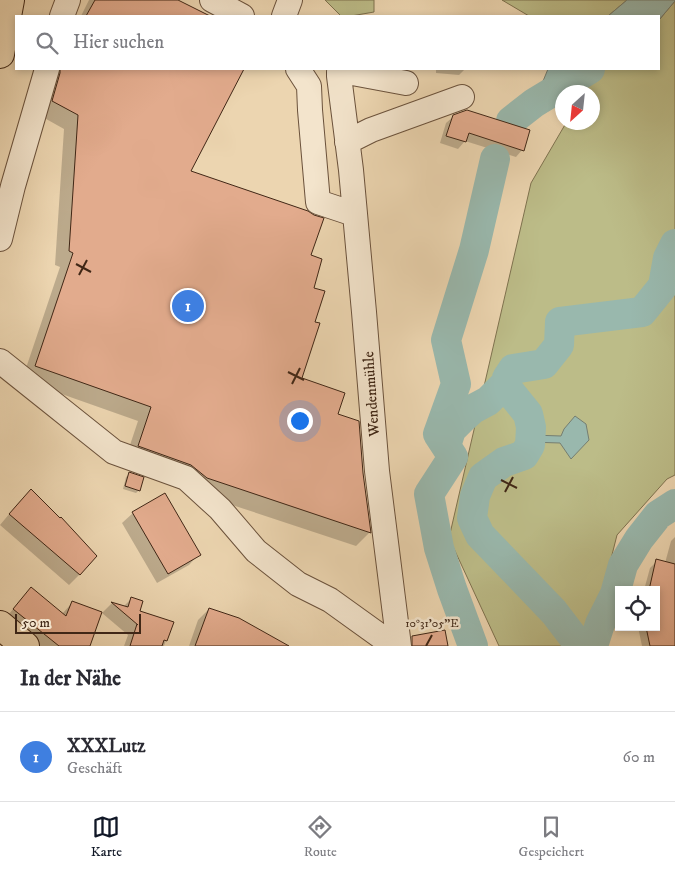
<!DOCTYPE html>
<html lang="de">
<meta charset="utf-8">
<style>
body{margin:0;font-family:"IM FELL DW Pica",serif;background:#f2f2f3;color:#2b2b33}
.controls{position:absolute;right:15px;bottom:15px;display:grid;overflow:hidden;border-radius:0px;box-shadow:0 2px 8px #0003}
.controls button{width:45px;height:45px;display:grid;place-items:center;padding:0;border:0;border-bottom:1px solid #e1e1e2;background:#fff;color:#2b2b33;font:25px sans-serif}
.compass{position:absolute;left:555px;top:85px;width:45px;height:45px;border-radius:50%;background:#fff;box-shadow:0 2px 8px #0003;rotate:207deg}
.scale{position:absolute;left:15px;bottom:12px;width:126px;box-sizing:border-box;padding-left:5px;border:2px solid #402716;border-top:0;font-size:14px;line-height:18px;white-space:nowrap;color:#402716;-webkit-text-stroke:4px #f3e4cc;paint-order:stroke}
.you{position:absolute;left:299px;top:420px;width:18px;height:18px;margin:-12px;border:4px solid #fff;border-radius:50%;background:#1a73e8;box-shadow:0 0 0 8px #1a73e833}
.badge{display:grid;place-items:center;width:32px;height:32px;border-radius:50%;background:#111827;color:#fff;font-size:16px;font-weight:700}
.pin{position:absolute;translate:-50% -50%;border:2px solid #fff;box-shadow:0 1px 5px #0006}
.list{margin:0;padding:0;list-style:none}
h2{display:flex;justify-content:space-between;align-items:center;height:65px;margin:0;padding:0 20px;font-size:21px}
h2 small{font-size:16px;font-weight:400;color:#7c7c81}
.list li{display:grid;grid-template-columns:32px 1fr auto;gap:15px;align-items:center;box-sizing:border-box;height:90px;padding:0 20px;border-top:1px solid #e1e1e2}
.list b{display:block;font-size:19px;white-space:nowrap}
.list p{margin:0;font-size:16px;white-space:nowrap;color:#7c7c81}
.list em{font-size:16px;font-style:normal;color:#7c7c81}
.icon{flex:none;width:28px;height:28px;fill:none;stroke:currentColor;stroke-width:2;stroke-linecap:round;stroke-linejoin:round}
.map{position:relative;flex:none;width:675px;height:646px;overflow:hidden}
.search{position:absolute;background:#fff;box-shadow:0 2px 8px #0003;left:15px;right:15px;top:15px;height:55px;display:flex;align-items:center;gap:12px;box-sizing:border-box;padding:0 18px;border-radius:0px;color:#7c7c81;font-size:19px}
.sheet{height:155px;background:#fff}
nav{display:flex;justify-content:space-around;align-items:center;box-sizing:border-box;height:70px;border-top:1px solid #e1e1e2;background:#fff;font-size:14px;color:#7c7c81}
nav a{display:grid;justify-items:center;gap:2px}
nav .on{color:#111827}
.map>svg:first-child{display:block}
.green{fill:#bcbc88;stroke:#7e724f}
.water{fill:#99b8ad;stroke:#757e71}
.shadow{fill:#0003}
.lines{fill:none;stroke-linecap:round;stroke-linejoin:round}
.river{stroke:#99b8ad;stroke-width:30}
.building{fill:#e2ab8d;stroke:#402716}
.minor-casing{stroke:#6b523c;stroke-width:26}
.major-casing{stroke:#402716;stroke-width:30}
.minor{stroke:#f3e4cc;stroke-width:24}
.major{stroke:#ecd5b0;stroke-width:28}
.ticks{fill:none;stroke:#402716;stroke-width:2}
.labels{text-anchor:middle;stroke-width:5;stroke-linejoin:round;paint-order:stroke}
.street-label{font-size:15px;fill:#402716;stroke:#f3e4cc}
.ticks-label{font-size:12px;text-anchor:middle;fill:#402716;stroke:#f3e4cc;stroke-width:5;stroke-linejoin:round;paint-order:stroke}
</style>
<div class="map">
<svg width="675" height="646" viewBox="0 0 675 646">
<rect width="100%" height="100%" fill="#ecd5b0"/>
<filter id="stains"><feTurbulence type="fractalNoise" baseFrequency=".004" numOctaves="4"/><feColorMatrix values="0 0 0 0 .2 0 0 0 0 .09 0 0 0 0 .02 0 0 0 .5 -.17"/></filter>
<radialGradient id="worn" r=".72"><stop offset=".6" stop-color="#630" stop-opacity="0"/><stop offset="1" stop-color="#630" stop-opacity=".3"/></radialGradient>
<!-- green -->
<path class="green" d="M325,0H374V12L351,16H341Z
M502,0H627L608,16H529Z
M675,1V475L667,479L617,535L589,646H499L449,538L531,183L566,123L592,122V92H584L590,81L605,69H659V20Z"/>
<!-- water -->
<path class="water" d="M627,0H675V1L659,20V16H608Z
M548,69H605L585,86L534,103Z
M575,416L586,424L589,440L571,459L560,443L529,442L532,435L561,436L564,429Z"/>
<!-- shadow -->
<path class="shadow" d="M89,0H175L207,16H81Z
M54,69H242L189,172L310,256L314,323L301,379L336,415L362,473L369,533L356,546L193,492L125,460L138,421L22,380L60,267L55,265L64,129L39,115Z
M436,69H465L459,75L436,73Z
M454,116L522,150L516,157L465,141L458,149L440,143L446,123Z
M130,474L139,490L136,493L123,489L126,477Z
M31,490L80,574L69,585L0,525L20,501Z
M133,513L199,554L189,565L157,583L122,523Z
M675,537V646H642L638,627H656V590H644L650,568L657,561L665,563L671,541Z
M31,589L62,614L72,603L89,646H39L5,619L22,598Z
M132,598L139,612L172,623L164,646H124L128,635L102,613L112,603L123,607Z
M209,609L279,646H189L198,620Z"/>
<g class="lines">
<!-- river -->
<path class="river" d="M511,121L534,103L590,69
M446,446L451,430L462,419L473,409L488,401L507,382
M473,646L452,589L439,548L429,494L453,457L438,434L456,384L446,340L474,250L495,159
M580,646L554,612L480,535L472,518L475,496L483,477L504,462L524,455L530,445L531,427L528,414L507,388V378L513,369L544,364L559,345L560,322L642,312L663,286L668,258L675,244
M593,646L600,624L615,594L623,565L639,539L658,515L675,504"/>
</g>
<!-- building -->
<path class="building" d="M95,0H178L210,16H86Z
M60,69H244L191,171L308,211L314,215L324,218L311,255L322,259L314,288L325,291L315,322L320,323L302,378L345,393L338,414L359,421L363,473L371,533L207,478L191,465L138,446L151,407L35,366L73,253L69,251L78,115L52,101L60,73Z
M467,110L530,130L524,151L469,133L466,142L446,136L453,115Z
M129,472L144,477L140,491L125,486Z
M31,489L60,518L61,517L97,556L80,575L9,514Z
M165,493L201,555L168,574L132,512Z
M656,559L675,564V646H650L646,627H656V590H649Z
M31,587L66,616L72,601L102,612L90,646H59L13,609Z
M131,597L143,601L140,611L174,622L167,641L164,640L162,646H130L137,624L138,625L111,602L128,607Z
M209,608L239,618L289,646H195Z
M445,630L448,646H412V636Z"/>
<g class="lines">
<defs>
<path id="minor" d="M212,0L242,16
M62,16L68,0
M284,16L290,0
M298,69L309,86L310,110L318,202L354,214
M347,142L371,130L462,97
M0,239L13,186L47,69
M0,361L114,452L186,478L220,509L256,551L298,584L330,600L394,646
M399,646L377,471L364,312L351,170L339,76V72H347L406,83"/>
<path id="major" d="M0,54L10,0
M0,625L25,646"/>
</defs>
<!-- minor casing -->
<use href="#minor" class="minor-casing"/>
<!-- major casing -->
<use href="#major" class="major-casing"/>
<!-- minor -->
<use href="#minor" class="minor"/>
<!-- major -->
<use href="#major" class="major"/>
</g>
<!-- ticks -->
<path class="ticks" d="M76,264L91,272M79,275L87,260M288,372L304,380M292,384L300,368M501,480L517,488M505,492L513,477M426,646L432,635"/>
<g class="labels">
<!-- street labels -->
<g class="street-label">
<text transform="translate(371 394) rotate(-94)" y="5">Wendenmühle</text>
</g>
</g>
<g class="ticks-label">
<text x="432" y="627">10°31'05"E</text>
</g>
<rect width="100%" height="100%" filter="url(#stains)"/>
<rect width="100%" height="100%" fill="url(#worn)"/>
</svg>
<div class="controls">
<button><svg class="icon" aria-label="locate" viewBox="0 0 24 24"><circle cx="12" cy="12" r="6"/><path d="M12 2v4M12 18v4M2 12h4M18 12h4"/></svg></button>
</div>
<svg class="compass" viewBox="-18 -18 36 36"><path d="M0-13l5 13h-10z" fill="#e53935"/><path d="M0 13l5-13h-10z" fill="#7c7c81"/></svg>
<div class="scale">50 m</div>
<div class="you"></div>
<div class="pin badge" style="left:188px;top:306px;background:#3f7fe0">1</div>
<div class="search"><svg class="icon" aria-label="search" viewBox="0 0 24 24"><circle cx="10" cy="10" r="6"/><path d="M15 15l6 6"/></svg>Hier suchen</div>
</div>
<section class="sheet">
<h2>In der Nähe<small></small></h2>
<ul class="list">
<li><span class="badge" style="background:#3f7fe0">1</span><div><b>XXXLutz</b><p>Geschäft</p></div><em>60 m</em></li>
</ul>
</section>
<nav>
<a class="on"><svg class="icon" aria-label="map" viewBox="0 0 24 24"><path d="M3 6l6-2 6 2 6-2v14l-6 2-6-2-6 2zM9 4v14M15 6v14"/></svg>Karte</a>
<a><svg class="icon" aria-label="directions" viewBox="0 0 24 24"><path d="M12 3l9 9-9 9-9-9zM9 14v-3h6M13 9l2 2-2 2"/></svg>Route</a>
<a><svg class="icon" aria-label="saved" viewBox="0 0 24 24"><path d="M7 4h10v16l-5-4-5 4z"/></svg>Gespeichert</a>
</nav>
